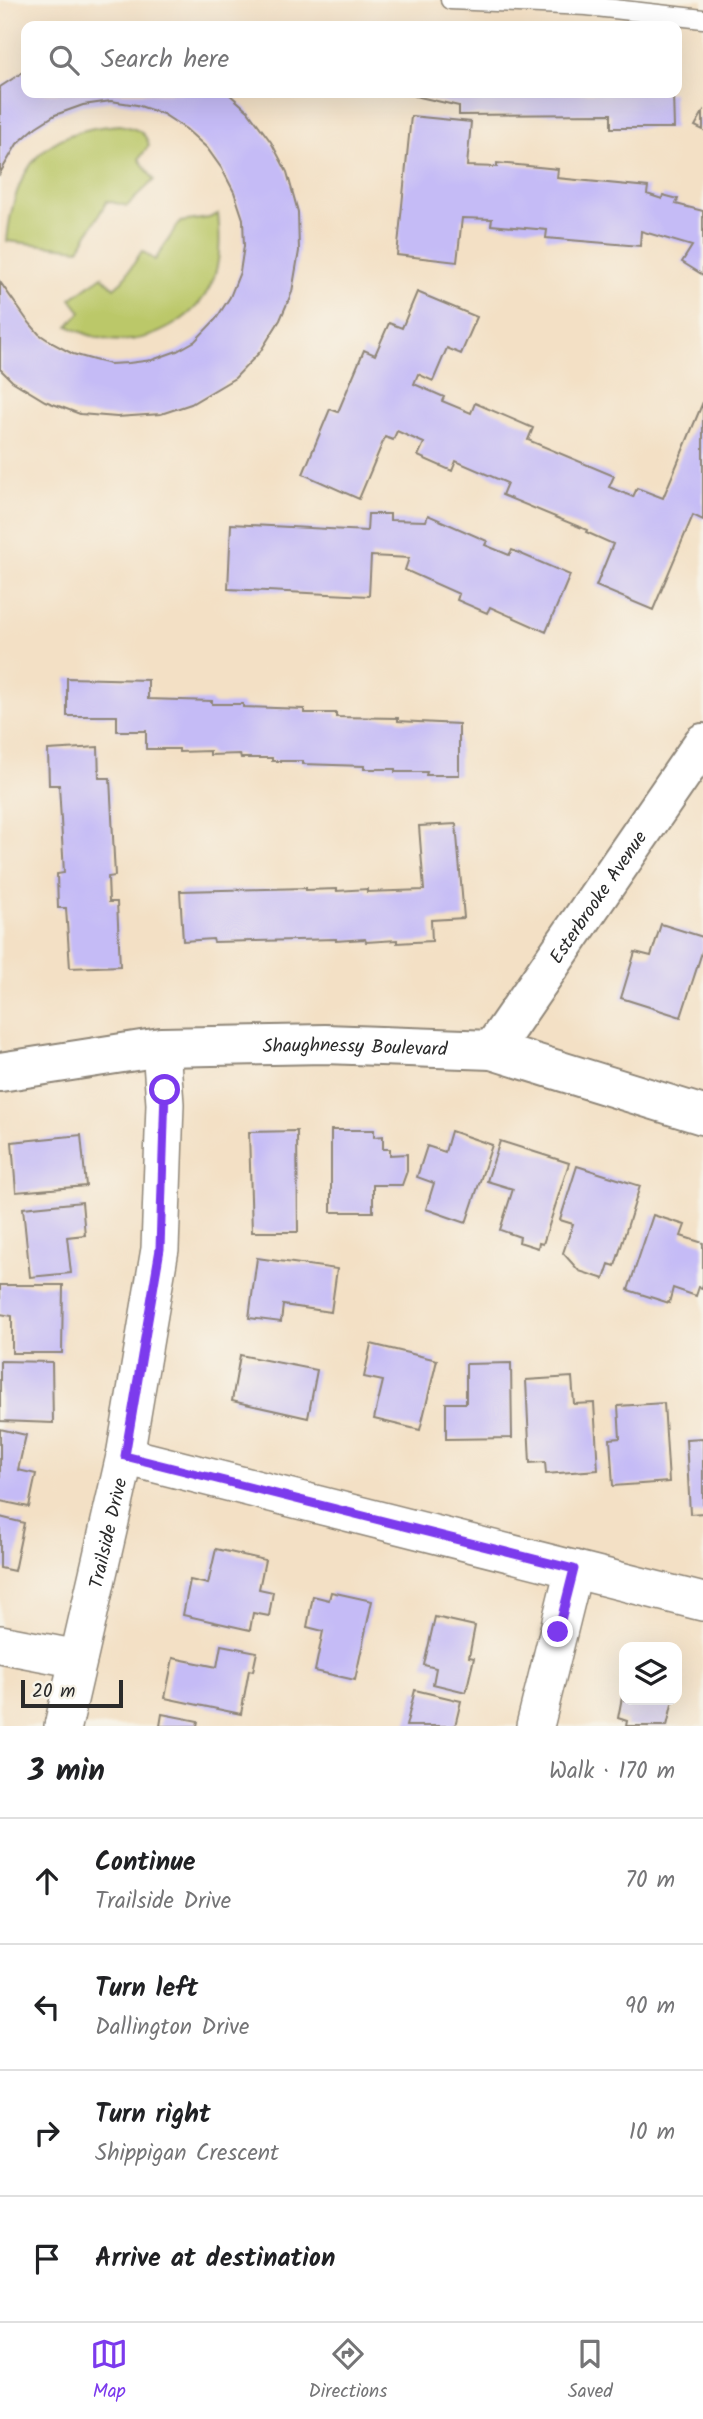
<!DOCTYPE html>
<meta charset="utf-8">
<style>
body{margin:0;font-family:Kalam,sans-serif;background:#f2f2f2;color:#202124}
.controls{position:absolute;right:21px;bottom:21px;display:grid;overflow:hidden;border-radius:14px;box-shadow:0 7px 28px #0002}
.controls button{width:63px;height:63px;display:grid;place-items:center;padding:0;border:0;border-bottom:2px solid #e0e0e0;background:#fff;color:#202124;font:35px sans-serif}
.scale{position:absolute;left:21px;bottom:18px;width:102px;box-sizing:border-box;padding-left:7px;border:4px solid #2b2b2b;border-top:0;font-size:19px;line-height:24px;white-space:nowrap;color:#2b2b2b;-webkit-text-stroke:5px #f7f3e8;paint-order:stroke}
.stop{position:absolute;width:21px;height:21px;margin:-16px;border:5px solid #7c3aed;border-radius:50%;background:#fff}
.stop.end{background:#7c3aed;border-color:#fff;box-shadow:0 2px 7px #0008}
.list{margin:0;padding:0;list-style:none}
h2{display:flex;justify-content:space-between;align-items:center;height:91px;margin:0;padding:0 28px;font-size:30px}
h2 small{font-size:23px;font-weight:400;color:#757577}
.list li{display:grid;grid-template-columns:46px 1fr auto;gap:21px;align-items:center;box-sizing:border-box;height:126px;padding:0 28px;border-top:2px solid #e0e0e0}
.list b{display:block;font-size:26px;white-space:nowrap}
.list p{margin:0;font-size:23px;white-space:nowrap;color:#757577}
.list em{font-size:23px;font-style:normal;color:#757577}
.icon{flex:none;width:38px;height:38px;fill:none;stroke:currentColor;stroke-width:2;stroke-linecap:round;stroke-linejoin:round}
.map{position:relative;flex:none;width:703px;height:1726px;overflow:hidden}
.search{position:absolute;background:#fff;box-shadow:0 7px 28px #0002;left:21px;right:21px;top:21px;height:77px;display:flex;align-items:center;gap:18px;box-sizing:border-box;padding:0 24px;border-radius:14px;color:#757577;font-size:26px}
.sheet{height:595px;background:#fff}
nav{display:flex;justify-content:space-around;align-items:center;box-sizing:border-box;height:98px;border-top:2px solid #e0e0e0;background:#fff;font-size:19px;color:#757577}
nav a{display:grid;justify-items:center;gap:4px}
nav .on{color:#7c3aed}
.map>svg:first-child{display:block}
.green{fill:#bbc869;stroke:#737a4a;stroke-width:2}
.building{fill:#c5bbf6}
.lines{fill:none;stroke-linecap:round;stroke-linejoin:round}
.service-casing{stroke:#8f8678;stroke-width:21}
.minor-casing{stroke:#8f8678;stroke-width:40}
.tertiary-casing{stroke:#8f8678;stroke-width:42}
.service{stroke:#fff;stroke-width:18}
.minor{stroke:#fff;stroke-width:37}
.tertiary{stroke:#fff;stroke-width:38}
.route{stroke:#7c3aed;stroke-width:9}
.labels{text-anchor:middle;stroke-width:7;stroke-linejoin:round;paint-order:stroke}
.street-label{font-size:19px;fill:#2b2b2b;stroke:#f7f3e8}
</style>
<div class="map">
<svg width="703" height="1726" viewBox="0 0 703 1726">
<rect width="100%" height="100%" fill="#f7f3e8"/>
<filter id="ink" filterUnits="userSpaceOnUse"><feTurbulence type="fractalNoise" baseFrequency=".0143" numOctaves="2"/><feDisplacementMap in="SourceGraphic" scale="14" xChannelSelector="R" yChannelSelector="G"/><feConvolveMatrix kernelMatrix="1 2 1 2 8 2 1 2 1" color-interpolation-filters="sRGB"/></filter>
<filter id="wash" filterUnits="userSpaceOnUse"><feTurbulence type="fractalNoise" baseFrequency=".00686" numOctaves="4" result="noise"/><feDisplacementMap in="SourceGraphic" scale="28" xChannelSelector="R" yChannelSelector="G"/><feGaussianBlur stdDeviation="1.57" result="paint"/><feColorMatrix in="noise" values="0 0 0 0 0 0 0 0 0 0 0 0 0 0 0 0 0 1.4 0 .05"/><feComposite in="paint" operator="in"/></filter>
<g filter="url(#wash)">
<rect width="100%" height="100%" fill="#f3e0c5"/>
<!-- green -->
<path class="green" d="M120,125C133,128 145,130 149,145L139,159L154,180L127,206L107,201L79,249L7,241C14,167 43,129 120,125Z
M218,214C220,234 221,254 215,274C202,317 152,345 109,340C94,338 81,332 68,326L81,312L71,299L102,276L114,288L123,280L142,251L155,260L180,222L209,218Z"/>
<g id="blocks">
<!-- building -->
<path class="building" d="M26,70V93H228L248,111L271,142L287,172L298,212L299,251L292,292L280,320L260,352L235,378L191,404L161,414L117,417L80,414L45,401L12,381L0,369V282L27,320L39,334L54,344L73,354L94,360L110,364L129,363L152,360L177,351L195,341L216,319L230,297L240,272L244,246L243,219L234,192L222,169L207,148L186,129L163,114L137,105L111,101L83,105L55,115L36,127L17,144L0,173V87Z
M416,93H673L674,128H611V114L459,115V106L415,96Z
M703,112V130L695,126Z
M411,116L471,122L467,166L497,167V163L558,169L557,178L648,187L647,194L662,199L663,195L678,199L676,204L703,211V275L682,262L692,246L641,231L640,246L546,238L547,230L491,225L492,219L462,218L457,262L397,255Z
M417,292L477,317L461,354L447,348L433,381L418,374L414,384L444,397L442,401L471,413L475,403L533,428L528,440L614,476L609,487L633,497L637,488L663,498L703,402V520L693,515L653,610L596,586L613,544L586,532L587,530L502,495L507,483L456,461L452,471L418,456L424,443L397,431L393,440L385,437L359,499L303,474L330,409L338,412L364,350L375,355L389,323L402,328Z
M368,514H390V520L426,521L428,515L487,541L485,545L509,555L512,550L570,575L546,632L490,607L487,613L457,600L459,594L405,570L409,558L371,556L369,596L228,589L231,524L367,531Z
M67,678L148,680V699L212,701V704H243V707L304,709V713H336V717L398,718V721L459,724V775H426L427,772H395V769H364V766L303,764V761H272V758H241L240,754L210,755V751L179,752V749H146V731H117V716H67Z
M98,747L99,778H110L115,876L108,877L109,902H117L120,966L70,968L66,908H58L57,874L64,873L59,785H49L48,750Z
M456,824L464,918L431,920L432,941L397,943V940L366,942L365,939L336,941V939L214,942L213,939L183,941L180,891L306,888V890L337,889V891L367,889V892L424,890L419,826Z
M661,924L703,937V949L681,1017L621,998L635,952L651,956Z
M331,1130H374V1137L383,1136V1149H390V1155L407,1154V1171L402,1185H373V1212H331Z
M297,1131L298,1232H252L249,1132Z
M451,1131L492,1145L466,1223L426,1209L434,1183L417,1177L427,1146L445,1152Z
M81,1135L86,1186L16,1192L12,1142Z
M500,1141L569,1163L543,1244L539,1243L538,1248L519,1242L520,1237L500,1230L513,1189L487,1181Z
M577,1166L640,1186L615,1266L609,1264L604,1279L579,1271L563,1253L573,1224L560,1220Z
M82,1202L85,1235L67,1237L71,1273L30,1277L23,1208Z
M653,1215L685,1225L681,1236L703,1243V1284L702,1288L699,1287L696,1296L673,1288L669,1303L628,1290Z
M257,1258L337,1269L331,1312L283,1305L281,1322L249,1318Z
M0,1285H63L62,1353H12V1316L0,1314Z
M371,1344L437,1360L420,1430L374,1419L383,1381L364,1377Z
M240,1355L317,1370L308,1418L232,1401Z
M0,1361L52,1362L53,1423L0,1421Z
M511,1363L512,1438L446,1439V1403H466V1364Z
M572,1377L574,1404L594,1403L598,1470L546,1474L545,1462L530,1463L526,1380Z
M664,1403L669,1482L613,1486L610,1439L620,1438L618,1406Z
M0,1429L26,1435L18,1470L36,1474L29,1507L0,1501Z
M703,1438V1513L690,1514L686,1439Z
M0,1517L24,1523L14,1571L0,1568Z
M216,1549L265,1560L259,1589L273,1592L269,1616L253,1613L250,1630L183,1615L190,1580L208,1584Z
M331,1592L372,1601L355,1680L315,1671L323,1631L307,1627L313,1596L329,1600Z
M435,1617L475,1626L469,1657L474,1658L466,1692L433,1684L436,1668L424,1665Z
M221,1645L257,1652L253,1671L249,1670L241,1714L165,1698L173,1658L217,1667Z
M415,1690L461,1701L455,1726H406Z
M623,1692L624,1700H673L667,1726H626L627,1721L618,1718Z
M162,1714L198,1721L197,1726H160Z"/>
</g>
</g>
<g filter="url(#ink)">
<use href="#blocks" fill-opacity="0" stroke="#8f8678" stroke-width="2"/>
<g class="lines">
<defs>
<path id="service" d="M450,0L587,6L703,19"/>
<g id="minor">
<path d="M125,1456L703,1602"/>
<path d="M0,1644L78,1659"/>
<path id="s1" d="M63,1726L125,1456L160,1249L165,1104L161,1047"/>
<path d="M535,1726L574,1569"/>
</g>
<g id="tertiary">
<path id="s2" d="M492,1050L703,743"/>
<path id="s3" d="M0,1072L161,1047L325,1044L492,1050L703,1115"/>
</g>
</defs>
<!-- service casing -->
<use href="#service" class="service-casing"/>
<!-- minor casing -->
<use href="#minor" class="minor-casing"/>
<!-- tertiary casing -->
<use href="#tertiary" class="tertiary-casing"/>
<!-- service -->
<use href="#service" class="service"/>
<!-- minor -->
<use href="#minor" class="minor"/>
<!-- tertiary -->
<use href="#tertiary" class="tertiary"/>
</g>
</g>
<g class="lines" filter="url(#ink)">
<!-- route -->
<path class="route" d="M165,1090L160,1249L125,1456L574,1569L558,1632"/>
</g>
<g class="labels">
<!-- street labels -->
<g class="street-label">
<text dy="7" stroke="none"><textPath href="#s2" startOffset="186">Esterbrooke Avenue</textPath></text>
<text dy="7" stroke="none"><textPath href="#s3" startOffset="357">Shaughnessy Boulevard</textPath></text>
<text dy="7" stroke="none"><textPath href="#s1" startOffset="198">Trailside Drive</textPath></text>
</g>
</g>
</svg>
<div class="controls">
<button><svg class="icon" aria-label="layers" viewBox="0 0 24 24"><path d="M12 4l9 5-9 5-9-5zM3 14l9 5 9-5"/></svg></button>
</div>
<div class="scale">20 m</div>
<div class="stop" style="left:165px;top:1090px"></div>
<div class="stop end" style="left:558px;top:1632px"></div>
<div class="search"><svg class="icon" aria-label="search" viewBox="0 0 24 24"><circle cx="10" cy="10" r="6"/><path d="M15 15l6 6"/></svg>Search here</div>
</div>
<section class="sheet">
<h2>3 min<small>Walk · 170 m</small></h2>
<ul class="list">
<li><svg class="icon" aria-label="ahead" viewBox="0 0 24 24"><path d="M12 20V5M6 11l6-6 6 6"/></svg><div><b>Continue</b><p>Trailside Drive</p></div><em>70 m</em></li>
<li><svg class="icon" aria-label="left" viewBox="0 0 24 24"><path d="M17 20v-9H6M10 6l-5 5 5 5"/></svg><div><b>Turn left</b><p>Dallington Drive</p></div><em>90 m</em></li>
<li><svg class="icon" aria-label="right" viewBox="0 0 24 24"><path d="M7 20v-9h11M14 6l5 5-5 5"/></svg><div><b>Turn right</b><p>Shippigan Crescent</p></div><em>10 m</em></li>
<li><svg class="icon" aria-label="arrive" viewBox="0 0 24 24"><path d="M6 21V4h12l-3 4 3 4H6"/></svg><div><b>Arrive at destination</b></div></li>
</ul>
</section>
<nav>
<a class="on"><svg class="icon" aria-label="map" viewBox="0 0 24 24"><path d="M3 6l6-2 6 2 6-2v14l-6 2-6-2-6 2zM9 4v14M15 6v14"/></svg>Map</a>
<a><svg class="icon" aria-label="directions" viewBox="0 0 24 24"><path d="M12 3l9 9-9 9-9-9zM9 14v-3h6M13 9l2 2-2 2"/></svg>Directions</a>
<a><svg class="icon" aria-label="saved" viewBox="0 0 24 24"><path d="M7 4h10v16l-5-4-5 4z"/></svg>Saved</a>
</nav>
